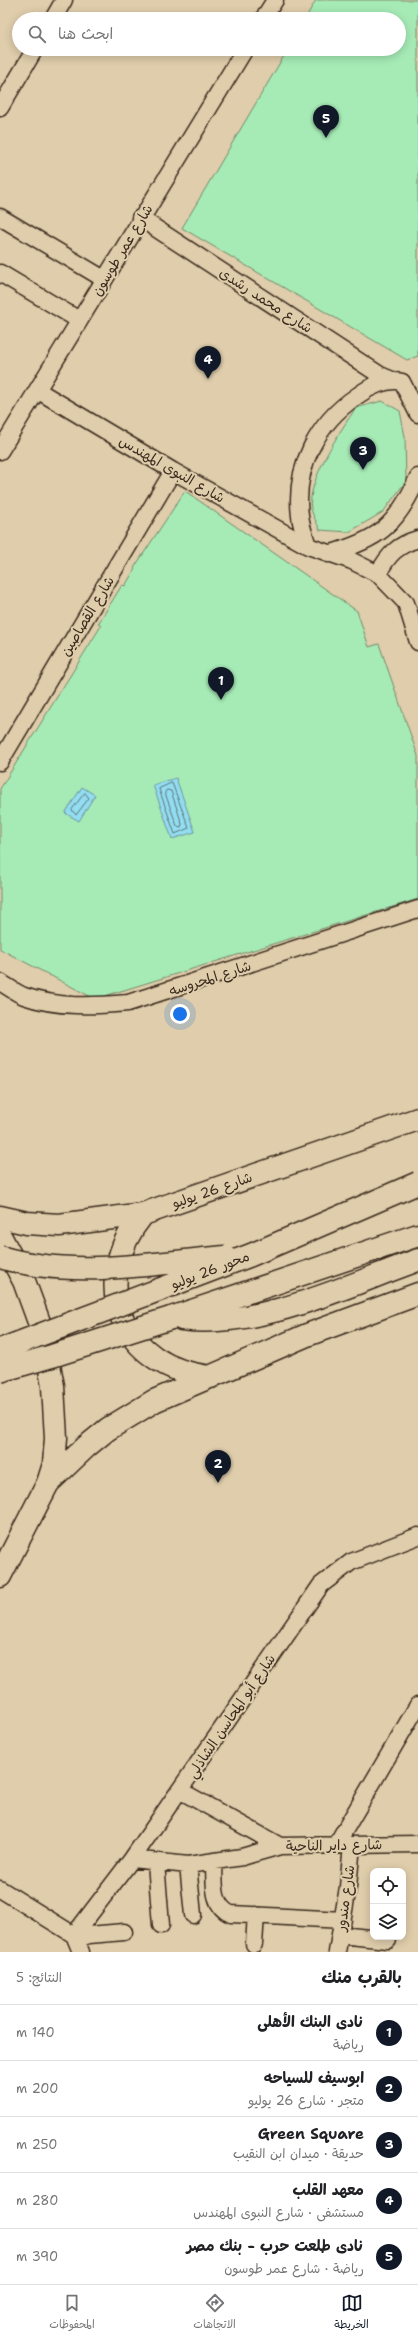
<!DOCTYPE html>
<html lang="ar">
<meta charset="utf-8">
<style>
body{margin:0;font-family:"Shantell Sans","Playpen Sans Arabic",sans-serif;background:#f6f6f6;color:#202124;direction:rtl}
.controls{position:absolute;right:12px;bottom:12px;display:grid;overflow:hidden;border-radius:8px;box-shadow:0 2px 10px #0003}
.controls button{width:36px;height:36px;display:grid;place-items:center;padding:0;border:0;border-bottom:1px solid #e0e0e0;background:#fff;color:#202124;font:20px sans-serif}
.you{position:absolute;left:180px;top:1014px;width:14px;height:14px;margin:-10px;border:3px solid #fff;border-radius:50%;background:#1a73e8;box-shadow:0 0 0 6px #1a73e833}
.badge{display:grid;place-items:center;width:26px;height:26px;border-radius:50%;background:#111827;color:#fff;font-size:13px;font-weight:700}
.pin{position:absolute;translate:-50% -33px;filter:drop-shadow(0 1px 2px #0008)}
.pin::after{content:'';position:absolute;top:21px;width:14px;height:12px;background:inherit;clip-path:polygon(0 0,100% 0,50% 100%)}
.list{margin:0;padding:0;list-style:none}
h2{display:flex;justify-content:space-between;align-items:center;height:52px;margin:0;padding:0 16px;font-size:17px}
h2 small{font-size:13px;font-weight:400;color:#757577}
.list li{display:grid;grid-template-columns:26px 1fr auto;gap:12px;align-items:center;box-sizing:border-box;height:56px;padding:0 16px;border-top:1px solid #e0e0e0}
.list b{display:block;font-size:15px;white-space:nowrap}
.list p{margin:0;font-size:13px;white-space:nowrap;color:#757577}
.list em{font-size:13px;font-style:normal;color:#757577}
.icon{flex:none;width:22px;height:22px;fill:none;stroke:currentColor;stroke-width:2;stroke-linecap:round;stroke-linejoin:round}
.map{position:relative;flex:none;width:418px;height:1952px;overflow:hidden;direction:ltr}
.search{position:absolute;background:#fff;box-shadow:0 2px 10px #0003;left:12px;right:12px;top:12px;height:44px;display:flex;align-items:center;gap:10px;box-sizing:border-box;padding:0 14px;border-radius:22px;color:#757577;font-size:15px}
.sheet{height:332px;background:#fff}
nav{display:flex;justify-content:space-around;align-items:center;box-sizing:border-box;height:56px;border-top:1px solid #e0e0e0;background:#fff;font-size:11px;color:#757577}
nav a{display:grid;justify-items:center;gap:2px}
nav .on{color:#111827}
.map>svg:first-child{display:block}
.green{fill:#a6ebb6;stroke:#708a6a}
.water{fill:#92ddf2;stroke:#6f959d}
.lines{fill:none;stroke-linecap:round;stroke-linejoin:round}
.shore{stroke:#5e7273;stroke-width:1}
.minor-casing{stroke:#3b2a1e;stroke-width:19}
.secondary-casing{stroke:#3b2a1e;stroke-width:25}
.primary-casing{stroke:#3b2a1e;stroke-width:25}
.motorway-casing{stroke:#3b2a1e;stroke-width:25}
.minor{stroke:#dfcdab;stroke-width:16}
.secondary{stroke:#dfcdab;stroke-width:22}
.primary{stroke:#dfcdab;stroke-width:22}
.motorway{stroke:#dfcdab;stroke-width:22}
.motorway-bridge-casing{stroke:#3b2a1e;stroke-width:25;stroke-linecap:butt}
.motorway-bridge{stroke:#dfcdab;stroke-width:22}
.labels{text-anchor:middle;stroke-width:4;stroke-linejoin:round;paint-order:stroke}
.street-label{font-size:14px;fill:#3b2a1e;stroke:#dfcdab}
</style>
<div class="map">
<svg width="418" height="1952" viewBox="0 0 418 1952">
<rect width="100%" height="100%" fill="#dfcdab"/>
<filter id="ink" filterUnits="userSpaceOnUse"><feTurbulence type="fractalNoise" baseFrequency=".025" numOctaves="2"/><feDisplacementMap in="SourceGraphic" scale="8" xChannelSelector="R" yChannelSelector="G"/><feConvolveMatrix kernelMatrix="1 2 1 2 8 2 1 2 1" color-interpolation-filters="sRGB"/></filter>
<g filter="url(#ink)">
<!-- green -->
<path class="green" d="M316,0H418V356L407,360L182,228L288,49H399V19H305Z
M382,401L400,411L405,437L406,481L383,512L349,532L320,530C317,523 313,516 311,509C306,483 341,429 356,408Z
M185,491L357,611L369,647L379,644L418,756V899L95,999L0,949V789L101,626L98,624L122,585L125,586L135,569L134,568Z"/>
<!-- water -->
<path class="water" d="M176,778L195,832L172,839L153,785Z
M82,787L95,795L79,821L65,813Z"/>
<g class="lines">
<!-- shore -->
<path class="shore" d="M172,783L189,828L175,834L159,789Z
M167,790L171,791L182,824L181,827L177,826L165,793Z
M85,793L89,798L76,815L72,810Z"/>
<defs>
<path id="minor" d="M53,19L64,0
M263,19L275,0
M0,108L35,49
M0,217L104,279
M140,218L380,375L392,380
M0,273L79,320
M37,390L173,471L308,546
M418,414L402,382C387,378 369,387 357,396C317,423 294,467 300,516C301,526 305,536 308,546L352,561L378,574L406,603L418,642
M0,451L245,49
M328,554C378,540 397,526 418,477
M378,574C388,555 397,545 418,539
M0,762L173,471
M0,982C7,986 16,993 24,996C58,1008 93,1006 128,1003L418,909
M181,1791L280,1846
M336,1845L418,1705
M132,1859L188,1865L242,1857L280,1846L418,1844
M156,1863L161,1925
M214,1863C215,1881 211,1906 231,1914L343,1920
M188,1865L193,1915
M0,1889L74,1935L81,1952
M74,1935L132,1859L321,1585L351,1562L418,1536
M340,1935L388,1940
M76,1939L89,1935L124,1932
M254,1944L256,1915
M337,1952L348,1887L352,1845"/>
<path id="secondary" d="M143,1214C86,1284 122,1368 211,1377
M0,1217L27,1223L59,1225L143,1214L418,1119
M48,1483L87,1446L108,1429L154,1401L307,1335L418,1294"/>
<path id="primary" d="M0,1236L24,1281L43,1333L53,1386L56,1438L54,1464L48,1483L0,1576"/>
<path id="motorway" d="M171,1318L418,1235
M182,1319C260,1329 345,1286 418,1260"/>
</defs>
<!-- minor casing -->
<use href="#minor" class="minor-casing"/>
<!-- secondary casing -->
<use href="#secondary" class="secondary-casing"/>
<!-- primary casing -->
<use href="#primary" class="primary-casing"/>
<!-- motorway casing -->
<use href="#motorway" class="motorway-casing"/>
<!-- minor -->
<use href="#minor" class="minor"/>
<!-- secondary -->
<use href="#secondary" class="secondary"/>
<!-- primary -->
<use href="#primary" class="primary"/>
<!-- motorway -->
<use href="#motorway" class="motorway"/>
<defs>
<path id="motorway-bridge" d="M0,1257C73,1279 152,1263 226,1257
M0,1350L251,1255L418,1183
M0,1371L52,1356L171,1318"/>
</defs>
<!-- motorway-bridge casing -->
<use href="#motorway-bridge" class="motorway-bridge-casing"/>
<!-- motorway-bridge -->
<use href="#motorway-bridge" class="motorway-bridge"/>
</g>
</g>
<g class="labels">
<!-- street labels -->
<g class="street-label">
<text transform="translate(122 250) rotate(-59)" y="5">شارع عمر طوسون</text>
<text transform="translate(266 300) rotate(33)" y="5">شارع محمد رشدى</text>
<text transform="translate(172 469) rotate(30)" y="5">شارع النبوى المهندس</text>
<text transform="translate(87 616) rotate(-59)" y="5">شارع القصاصين</text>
<text transform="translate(210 978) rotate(-18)" y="5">شارع المحروسه</text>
<text transform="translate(212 1190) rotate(-19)" y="5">شارع 26 يوليو</text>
<text transform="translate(210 1270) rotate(-21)" y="5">محور 26 يوليو</text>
<text transform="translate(231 1716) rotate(-56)" y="5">شارع أبو المحاسن الشاذلي</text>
<text transform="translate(334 1845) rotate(-1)" y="5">شارع داير الناحية</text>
<text transform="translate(345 1898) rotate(-82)" y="5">شارع مندور</text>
</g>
</g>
</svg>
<div class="controls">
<button><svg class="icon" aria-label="locate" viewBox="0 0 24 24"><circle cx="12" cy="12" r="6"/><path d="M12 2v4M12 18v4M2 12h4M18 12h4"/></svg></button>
<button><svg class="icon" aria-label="layers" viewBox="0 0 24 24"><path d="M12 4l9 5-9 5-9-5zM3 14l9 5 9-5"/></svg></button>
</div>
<div class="you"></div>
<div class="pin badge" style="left:221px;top:700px">1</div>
<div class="pin badge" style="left:218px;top:1483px">2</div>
<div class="pin badge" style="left:363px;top:470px">3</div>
<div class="pin badge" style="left:208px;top:379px">4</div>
<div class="pin badge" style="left:326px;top:138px">5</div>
<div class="search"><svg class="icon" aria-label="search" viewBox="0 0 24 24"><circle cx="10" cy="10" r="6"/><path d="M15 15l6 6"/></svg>ابحث هنا</div>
</div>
<section class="sheet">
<h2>بالقرب منك<small>النتائج: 5</small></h2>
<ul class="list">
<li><span class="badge">1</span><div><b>نادى البنك الأهلى</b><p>رياضة</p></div><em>140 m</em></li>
<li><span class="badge">2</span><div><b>ابوسيف للسياحه</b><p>متجر · شارع 26 يوليو</p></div><em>200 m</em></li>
<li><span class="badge">3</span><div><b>Green Square</b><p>حديقة · ميدان ابن النقيب</p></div><em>250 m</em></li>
<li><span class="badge">4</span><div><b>معهد القلب</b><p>مستشفى · شارع النبوى المهندس</p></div><em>280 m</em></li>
<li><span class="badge">5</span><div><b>نادى طلعت حرب - بنك مصر</b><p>رياضة · شارع عمر طوسون</p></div><em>390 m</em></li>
</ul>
</section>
<nav>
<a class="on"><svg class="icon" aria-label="map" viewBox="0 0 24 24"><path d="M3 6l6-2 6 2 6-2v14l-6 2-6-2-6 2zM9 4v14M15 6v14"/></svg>الخريطة</a>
<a><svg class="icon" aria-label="directions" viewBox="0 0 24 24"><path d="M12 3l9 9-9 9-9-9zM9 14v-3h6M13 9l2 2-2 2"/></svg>الاتجاهات</a>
<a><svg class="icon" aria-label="saved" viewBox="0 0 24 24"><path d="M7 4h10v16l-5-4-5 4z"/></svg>المحفوظات</a>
</nav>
